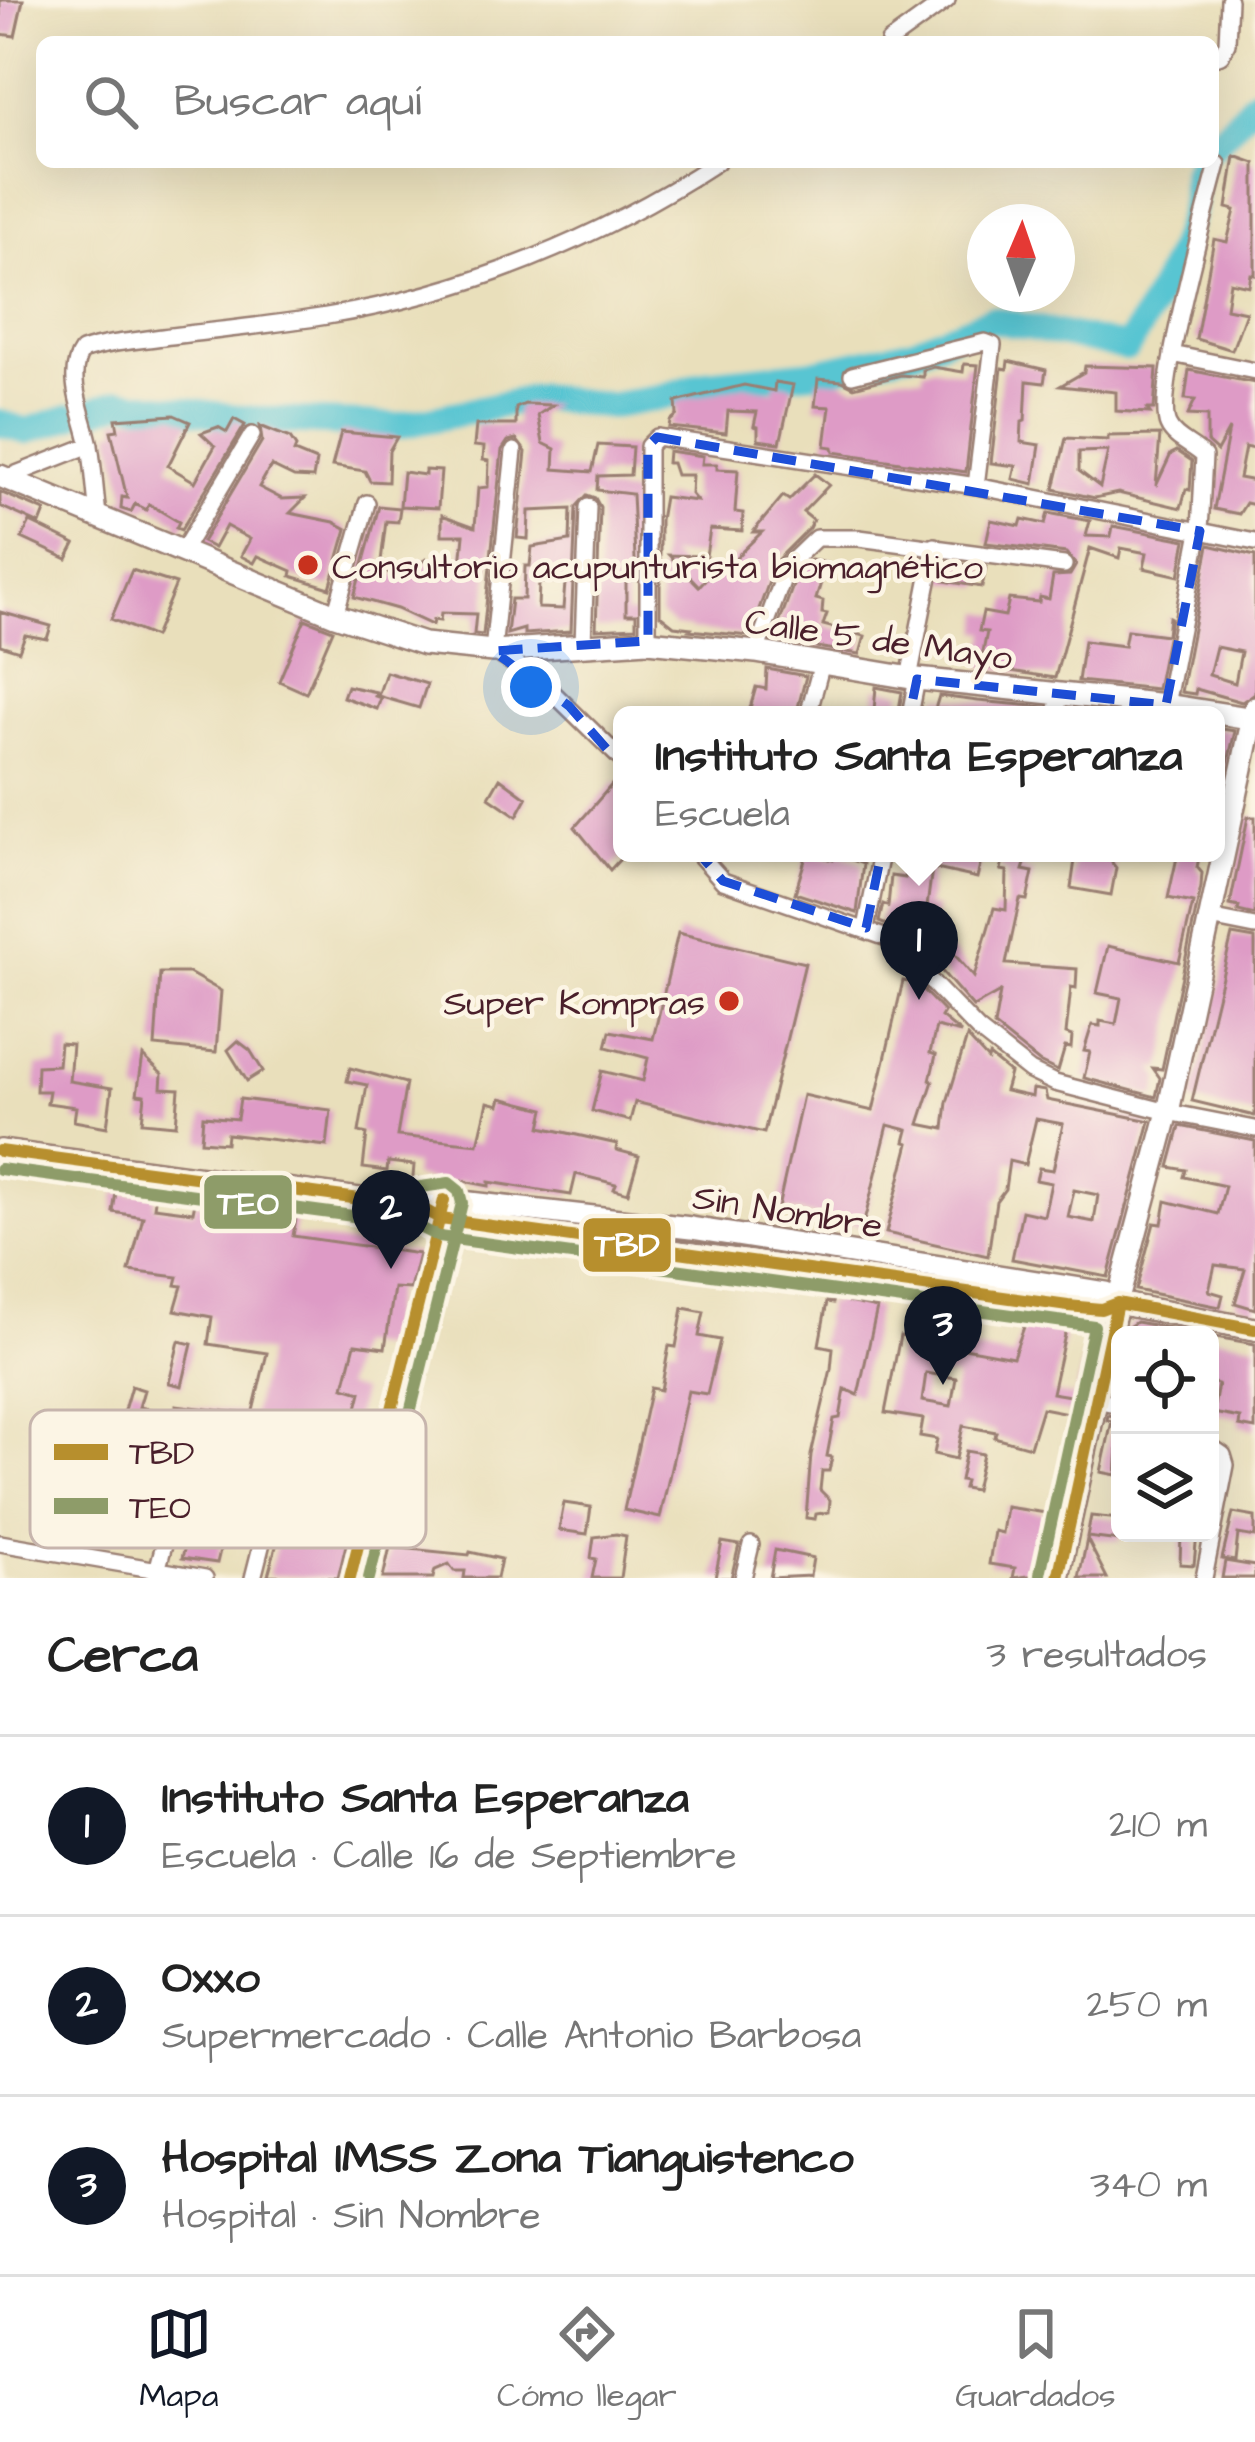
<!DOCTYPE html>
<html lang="es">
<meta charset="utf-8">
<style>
body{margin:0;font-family:"Architects Daughter",sans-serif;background:#f2f2f2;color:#222}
.controls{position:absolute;right:36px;bottom:36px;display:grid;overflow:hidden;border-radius:18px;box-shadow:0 12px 48px #0002}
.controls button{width:108px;height:108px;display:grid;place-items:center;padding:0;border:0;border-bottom:3px solid #e0e0e0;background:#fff;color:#222;font:60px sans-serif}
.compass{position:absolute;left:967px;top:204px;width:108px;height:108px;border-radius:50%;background:#fff;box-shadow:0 12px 48px #0002;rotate:2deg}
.you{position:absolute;left:531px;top:687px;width:42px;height:42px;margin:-30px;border:9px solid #fff;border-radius:50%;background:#1a73e8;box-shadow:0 0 0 18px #1a73e833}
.badge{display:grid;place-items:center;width:78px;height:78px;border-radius:50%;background:#111827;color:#fff;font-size:39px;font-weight:700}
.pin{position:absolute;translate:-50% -99px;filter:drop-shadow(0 3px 6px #0008)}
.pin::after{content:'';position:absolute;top:63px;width:42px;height:36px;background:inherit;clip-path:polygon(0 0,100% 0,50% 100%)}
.popup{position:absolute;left:613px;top:706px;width:612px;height:156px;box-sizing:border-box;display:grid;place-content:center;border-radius:18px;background:#fff;filter:drop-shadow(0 3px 9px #0005);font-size:39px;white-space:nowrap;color:#767676}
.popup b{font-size:45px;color:#222}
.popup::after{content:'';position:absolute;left:50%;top:100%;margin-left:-24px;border:24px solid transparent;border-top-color:#fff}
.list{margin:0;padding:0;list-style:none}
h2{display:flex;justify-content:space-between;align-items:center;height:156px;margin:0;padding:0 48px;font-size:51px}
h2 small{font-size:39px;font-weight:400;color:#767676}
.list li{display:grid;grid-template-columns:78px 1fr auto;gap:36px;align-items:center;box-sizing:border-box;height:180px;padding:0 48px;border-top:3px solid #e0e0e0}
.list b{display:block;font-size:45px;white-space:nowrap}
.list p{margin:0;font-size:39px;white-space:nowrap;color:#767676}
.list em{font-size:39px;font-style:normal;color:#767676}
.icon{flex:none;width:66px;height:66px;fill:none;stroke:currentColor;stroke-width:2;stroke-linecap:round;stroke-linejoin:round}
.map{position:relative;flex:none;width:1255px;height:1578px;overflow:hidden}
.search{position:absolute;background:#fff;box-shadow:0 12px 48px #0002;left:36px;right:36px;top:36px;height:132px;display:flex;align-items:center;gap:30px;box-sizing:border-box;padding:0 42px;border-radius:18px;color:#767676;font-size:45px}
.sheet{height:696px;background:#fff}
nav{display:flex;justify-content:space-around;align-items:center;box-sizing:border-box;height:168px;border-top:3px solid #e0e0e0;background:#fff;font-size:33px;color:#767676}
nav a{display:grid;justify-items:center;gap:6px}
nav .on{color:#111827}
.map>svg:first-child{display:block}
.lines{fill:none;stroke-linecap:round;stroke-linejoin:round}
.river{stroke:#59c5d2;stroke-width:27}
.building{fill:#de9bc6;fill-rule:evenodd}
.street-casing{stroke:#9a7f73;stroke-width:20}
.secondary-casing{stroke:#9a7f73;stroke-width:26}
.street{stroke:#fff;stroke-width:15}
.secondary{stroke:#fff;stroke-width:21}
.bus-1-casing{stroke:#fcf5e5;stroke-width:21}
.bus-2-casing{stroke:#fcf5e5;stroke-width:21}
.bus-1{stroke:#b78f2d;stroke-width:12}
.bus-2{stroke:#8e9c69;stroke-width:12}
.marked{fill:none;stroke:#1d4ed8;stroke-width:9;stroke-dasharray:24 15;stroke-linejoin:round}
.poi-dot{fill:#c8321e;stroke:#fcf5e5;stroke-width:4.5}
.labels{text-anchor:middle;stroke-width:9;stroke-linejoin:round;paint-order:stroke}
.poi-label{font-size:36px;fill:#4a1f2b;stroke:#fcf5e5;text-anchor:start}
.street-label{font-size:36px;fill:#4a1f2b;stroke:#fcf5e5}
.key{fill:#fcf5e5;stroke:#c7b5ad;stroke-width:3}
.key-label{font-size:33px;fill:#4a1f2b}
.line-badge{stroke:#fcf5e5;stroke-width:4.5}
.badge-label{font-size:33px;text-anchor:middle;font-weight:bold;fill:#fff}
</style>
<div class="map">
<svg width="1255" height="1578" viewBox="0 0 1255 1578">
<rect width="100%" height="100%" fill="#fcf5e5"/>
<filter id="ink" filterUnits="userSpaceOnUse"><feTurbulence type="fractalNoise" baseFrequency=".00833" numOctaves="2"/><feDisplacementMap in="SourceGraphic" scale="24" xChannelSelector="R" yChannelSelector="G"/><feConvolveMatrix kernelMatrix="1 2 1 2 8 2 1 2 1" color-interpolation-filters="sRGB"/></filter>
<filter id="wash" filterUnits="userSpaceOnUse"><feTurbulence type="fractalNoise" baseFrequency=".004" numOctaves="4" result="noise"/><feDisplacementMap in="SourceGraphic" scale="48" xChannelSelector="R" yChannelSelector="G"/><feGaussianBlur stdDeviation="2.7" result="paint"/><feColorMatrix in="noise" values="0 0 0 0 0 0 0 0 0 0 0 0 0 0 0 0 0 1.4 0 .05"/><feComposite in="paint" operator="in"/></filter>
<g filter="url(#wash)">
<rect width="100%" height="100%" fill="#e9dfbb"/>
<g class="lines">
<!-- river -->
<path class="river" d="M1213,146L1255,101
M95,410L122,401L249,419L397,426L540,397L610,406L663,397L709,382L819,371L912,351L991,319L1127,348C1154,305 1180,258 1192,208C1196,191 1189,176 1200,162
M0,423L27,431L70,417"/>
</g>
<g id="blocks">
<!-- building -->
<path class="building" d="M0,0H23L15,36L0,34Z
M1235,156L1255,163V275L1251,274L1249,286L1230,282L1226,308L1246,312L1232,350L1196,339L1214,239L1227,242L1235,210L1227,208Z
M1008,361L1046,370L1044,383L1027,381L1025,421L1022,422L1021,442L1040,445L1034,484L1013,479L1016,466L991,463L1002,368L1007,369Z
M964,364L978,365L966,472L834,452L833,447L825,446L830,407L815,406L818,379L842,381L854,387L901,375L923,377V370L933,367L963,372Z
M1085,366L1157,368L1154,409H1147L1150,413L1116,411V392L1060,386L1084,372Z
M1189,370L1255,383V449L1245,447L1239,478L1255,481V505L1246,503L1239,514L1214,509L1229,429L1217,451L1207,442V416L1188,415L1195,400L1185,399Z
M775,382L793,385L780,443L758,440V427L754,426L757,412L728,411L726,433L669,427L670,421L677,415L676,402L744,385L774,391Z
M525,404L553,405L538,415L543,443L555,449L554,469L592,472L598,445L632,447L630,475L598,476L597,490L632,494L636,580L626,581V614H636V627L596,629L600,507L595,498L587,495L576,507L571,631L524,634V629L507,634L511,599H524L525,566H530L532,547L570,541L571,509L529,511L528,539L517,538L526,452L516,439L508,441L502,450L483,635L474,634L476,614L441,613L440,621L433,620L432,625L397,609L354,597L379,506L400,508L398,522L386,521L380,569L399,577L426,559L440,576L441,563L461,565L464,535H442V515L475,527L478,488L488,487L489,461L483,460L484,447L474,446L476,425H516V408ZM539,582L565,583L563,609L538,608Z
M174,415L190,422L168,466L195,482L215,446L201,433L218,427L227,432L234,419L245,425L181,530L176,528L179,522L149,504L146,510L135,504L131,512L121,509L122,497L127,498L111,431L118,430L116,419Z
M260,426L290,438L296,447L294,452L316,461L313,478L294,477L271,466L259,487L282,499L305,498L290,513L334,522L347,529L330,588L291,576L292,571L258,556L254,563L241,556L250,539L226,526L214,548L202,542L262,441Z
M341,432L397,437L389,451L388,482L370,481L365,471L332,466Z
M1160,435L1156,486L1171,454L1177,451L1192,461L1190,490L1186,489L1181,508L1118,493L1095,498L1054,489L1066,438L1108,440V436ZM1108,451L1100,487L1079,471V452Z
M668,451L703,456L702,464H717V469L738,470L735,512L743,513L742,531L710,529L706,556L669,555L699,586L717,567L719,571L730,563L762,532H753L783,496L789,500L815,474L829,485L803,512L813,520L809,528L777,560L749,636L689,630L691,628L674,626L660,615V520L664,497L697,501L691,494L692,475H676L672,463H667Z
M425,470L441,471L438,508L400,506L403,472L425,475Z
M0,492L45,511L40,524L0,506Z
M1048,513L1090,521L1086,536L1111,537L1113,526L1186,540L1179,576L1144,568L1147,553L1121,548L1119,558L1090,548L1055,678L980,666L987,632L979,631L983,612L1005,616L1009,599L1039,602L1040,597L1049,599L1053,576L1070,575L1076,565L1066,553L986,543L991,520L1020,526L1022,519L1045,524Z
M30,522L75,544L67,559L22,538Z
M1209,545L1255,556V693L1242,702L1196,689L1195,694L1181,692ZM1216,647L1241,652L1235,683L1209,675Z
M811,560L827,563L816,599L823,601L822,613L827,614L823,625L865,636L860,654L773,640L798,572Z
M947,562L986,567L982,587L944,581Z
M132,570L176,584L154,637L111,619Z
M0,612L51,626L47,639L25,635L19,651L0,645Z
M1169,617L1171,618L1157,689L1078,681L1084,641L1124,646L1127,630L1167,635Z
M305,619L333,630L306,693L279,681Z
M767,669L806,676L796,715H748L756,687L766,689Z
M386,672L427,684L419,708L378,696Z
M347,686L376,692L375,696L381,698L377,709L343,697Z
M876,687L902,692L898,715L874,710Z
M939,696L978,701L1045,707L1043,715H959L961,710L935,709Z
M1216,728L1235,731L1217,811H1216Z
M500,778L527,798L517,816L489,797Z
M615,781L622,788V857L610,870L575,827Z
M1248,817H1255V915L1238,911L1239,907L1230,905Z
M807,853L833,860L835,853L863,864L857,913L795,893Z
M909,853H983L977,878L932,868L927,907L937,908L929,935L936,945L954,954L974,977L994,908L1006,910L1007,871L1001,870L1004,853L1027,858L1023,870L1033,872L1027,900L1020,899L1006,964L1077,969L1076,988L1071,987L1066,1034L1072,1036L1071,1048L1065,1047L1058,1071L1039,1062L994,1026L1000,992L973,1007L925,952L895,928L879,922L883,904L888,906L891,876L905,878Z
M1076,853H1114L1112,863L1116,868L1111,895L1071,888Z
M1178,853H1200L1197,867L1202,873L1201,887L1162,1069L1153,1068L1160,1078L1156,1097L1084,1078L1090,1052L1084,1051L1092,1025L1100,1026V1021L1116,1024L1121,998L1097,993L1108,946L1179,962L1193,903L1168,898Z
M678,933L805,963L764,1133L635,1102L630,1121L592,1111L602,1071L643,1081L648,1058L606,1047L610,1031L653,1039Z
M1232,935L1255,939V1116L1192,1101Z
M160,973H189L221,991L216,1052L155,1046Z
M903,981L916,983L944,1012L941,1017L961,1033L936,1027L930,1053L936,1055L930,1080L933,1081L919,1124L944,1129L947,1102L967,1037L988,1060L989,1056L1010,1073L1005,1091L1032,1097L1033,1089L1045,1091L1047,1100L1150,1121L1108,1277L1012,1259L1022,1211L1044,1216L1051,1183L1036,1180L1039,1168L1053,1170L1063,1124L1036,1119L1025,1165L1009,1161L1005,1189L996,1201L988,1256L886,1233L909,1143L905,1142L908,1130L888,1125L863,1226L778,1208L803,1095L873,1111ZM1074,1190L1098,1195L1094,1222L1068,1217Z
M238,1041L250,1050L263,1071L247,1081L228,1050Z
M60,1043L72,1044L69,1081L112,1088L107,1127L74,1121L76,1107L47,1103L49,1091H36L37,1066L58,1065Z
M143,1056L162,1074L161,1088L179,1089L176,1125L142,1122L145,1095L137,1094Z
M350,1068L406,1083L397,1136L478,1144L488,1102L499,1105L501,1098L545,1109L541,1127L617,1144L616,1150L639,1156L628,1193L614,1189L616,1184L576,1174L571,1195L489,1182V1186L458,1180V1184L438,1182L413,1177L414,1165L388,1162L387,1171L363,1168L367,1134L359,1132L367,1085L347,1081Z
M240,1099L331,1110L327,1146L227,1134L226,1143L201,1141L203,1116L237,1119Z
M1180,1126L1255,1141V1309L1235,1303L1245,1269L1215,1265L1209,1291L1223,1295L1220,1307L1136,1290L1154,1223L1162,1224L1166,1201L1218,1214L1225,1186L1184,1177L1186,1170L1169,1167Z
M137,1190L156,1193L154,1207L193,1212L195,1202L243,1209L241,1213L266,1218L272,1210L297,1213L293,1236L419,1254L410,1289L394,1288L385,1348L355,1344L344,1387L361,1392L342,1469L261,1457L244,1492L207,1484L215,1451L181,1446L172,1481L151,1478L153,1471L113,1465L116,1455L133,1441L87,1433V1419L120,1424L131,1386L144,1390L139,1407L176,1414V1405L252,1415L267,1353L208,1344L212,1317L175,1310L182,1286L176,1285L178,1277L129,1271L143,1217L113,1212L116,1192L136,1195Z
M836,1289L850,1291L848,1302L877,1308L858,1395L845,1389L840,1418L834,1419L827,1456L832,1457L829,1471H822L820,1490L830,1500L829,1512L816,1514L815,1519L806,1518L811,1455L831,1369L833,1348L819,1345L827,1302L833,1303Z
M683,1308L704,1312L699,1336L720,1340L707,1394L688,1391L660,1518L624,1510L651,1388L661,1390L669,1346L676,1347Z
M1028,1316L1068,1321L1052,1393L1076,1397L1090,1323L1097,1324L1078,1415L1042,1408L1030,1447L994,1437L996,1432L963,1426L956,1459L934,1454L937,1439L920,1436L923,1419L885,1413L900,1336L1013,1357ZM926,1373L956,1378L951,1406L922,1401Z
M1136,1322L1187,1331V1335H1125L1127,1328Z
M1210,1336L1255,1344V1429L1239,1426L1240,1418L1213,1413L1218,1384L1210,1382Z
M179,1341L192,1344L182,1386L169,1383Z
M1108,1415L1120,1417L1116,1475L1101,1472L1112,1421L1107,1420Z
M966,1451L983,1454L975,1490L963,1488L965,1481L960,1480Z
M64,1463L84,1467L70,1524L47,1520L49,1503L57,1504Z
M318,1501L331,1503L328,1521L351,1524L338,1578L268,1575L284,1518L317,1520Z
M564,1503L591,1507L587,1534L559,1530Z
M1055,1503H1059L1043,1574L1013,1578L1015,1568L989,1564L994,1531L1002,1533L1006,1507L1053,1514Z
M1233,1513L1255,1517V1537L1238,1534L1235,1561L1222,1559Z
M1091,1516L1120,1519V1541L1087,1537Z
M203,1522L226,1525L217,1563L182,1558L187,1538L199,1539Z
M1181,1533H1197L1194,1565L1180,1564Z
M616,1534L626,1536L620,1578H592L596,1559L591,1558L594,1537Z
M1087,1539L1107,1578H1079Z
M722,1542L739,1545L731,1578H715Z
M390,1547L469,1555L470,1552L501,1559L497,1578H464L465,1571H454L449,1564L435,1570L433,1578H383Z
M775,1550L813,1558L810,1576L770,1578Z
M1225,1561L1255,1566V1578H1222Z"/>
</g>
</g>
<g filter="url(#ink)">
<use href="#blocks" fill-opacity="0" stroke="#9a7f73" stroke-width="3"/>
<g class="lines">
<defs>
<path id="street" d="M889,42L947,0
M1213,58L1221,55L1227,43L1229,0
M1172,354L1255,371
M852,375L985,342L993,345L976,486
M514,451L493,651L539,679L622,760
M6,478L90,445
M98,515C95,492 94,469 90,446C85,418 64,376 82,351C108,342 136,341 163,337C218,330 273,325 327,316C466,293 599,239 717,162
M182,552L252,435
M335,615L367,503
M648,641V446L657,437L976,486L1255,542
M583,643L588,507
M756,652L788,565L816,538H859L1064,565
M909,678L935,546
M1166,705L1200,531L1204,456C1193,445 1174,439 1168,425C1154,395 1207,207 1218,164
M808,715L822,663
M910,715L917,679
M1055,715L1061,695
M698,853L723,881L890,939L978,1030L1030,1071L1055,1083L1168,1112L1255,1129
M1210,918L1255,927
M866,928L881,853
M1095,1400L1120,1405
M97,1482L99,1458
M0,1543L205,1578
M80,1543L93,1482L264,1507L268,1519L253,1578
M157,1571L177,1495
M350,1578L443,1209
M743,1578L751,1545
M1204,1578L1226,1465L1223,1455L1210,1446"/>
<path id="secondary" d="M0,476L335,615L424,644L493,651L648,641L756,652L917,679L1166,705L1255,719
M0,1151L419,1207L444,1200L691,1228L1088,1290L1106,1293L1117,1303L1255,1329
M419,1207L441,1219L1068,1306L1101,1309L1117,1303
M1058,1578L1117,1303L1168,1112L1255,708"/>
</defs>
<!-- street casing -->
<use href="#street" class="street-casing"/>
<!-- secondary casing -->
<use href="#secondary" class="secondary-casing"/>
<!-- street -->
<use href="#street" class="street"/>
<!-- secondary -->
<use href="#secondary" class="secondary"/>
<defs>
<path id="bus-1" d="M0,1151L419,1207L441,1219L1068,1306L1101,1309L1117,1303L1255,1329
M350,1578L444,1200
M1058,1578L1117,1303"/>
<path id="bus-2" d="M0,1169L413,1224L439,1237L1094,1326L1040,1574
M369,1578L462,1203L459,1191L449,1183L414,1188"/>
</defs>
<!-- bus-1 casing -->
<use href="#bus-1" class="bus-1-casing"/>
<!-- bus-2 casing -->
<use href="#bus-2" class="bus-2-casing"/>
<!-- bus-1 -->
<use href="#bus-1" class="bus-1"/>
<!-- bus-2 -->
<use href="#bus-2" class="bus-2"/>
</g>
</g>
<!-- marked area -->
<path class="marked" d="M657,437L1200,531L1166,705L917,679L866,928L723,881L569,706L493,651L648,641V446Z"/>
<!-- markers -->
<g class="poi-dot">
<circle cx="308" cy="565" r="12"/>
<circle cx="729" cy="1001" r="12"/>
</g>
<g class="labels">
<!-- poi labels -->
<g class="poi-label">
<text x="332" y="578">Consultorio acupunturista biomagnético</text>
<text x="705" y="1014" text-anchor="end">Super Kompras</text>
</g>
<!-- street labels -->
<g class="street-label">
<text transform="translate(879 638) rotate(8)" y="13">Calle 5 de Mayo</text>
<text transform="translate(788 1210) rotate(9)" y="13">Sin Nombre</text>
</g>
</g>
<!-- legend -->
<rect x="30" y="1410" width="396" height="138" rx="18" class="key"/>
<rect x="54" y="1444" width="54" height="16" fill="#b78f2d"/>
<rect x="54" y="1498" width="54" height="16" fill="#8e9c69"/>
<g class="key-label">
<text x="129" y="1464">TBD</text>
<text x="129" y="1518">TEO</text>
</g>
<g class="line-badge">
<rect x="202" y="1173" width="92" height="58" rx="12" fill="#8e9c69"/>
<rect x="581" y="1216" width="92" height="58" rx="12" fill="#b78f2d"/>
</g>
<g class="badge-label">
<text x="248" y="1214">TEO</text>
<text x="627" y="1256">TBD</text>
</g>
</svg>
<div class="controls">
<button><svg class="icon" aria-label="locate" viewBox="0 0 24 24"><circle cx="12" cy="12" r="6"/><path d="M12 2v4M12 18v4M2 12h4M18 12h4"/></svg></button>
<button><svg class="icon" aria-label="layers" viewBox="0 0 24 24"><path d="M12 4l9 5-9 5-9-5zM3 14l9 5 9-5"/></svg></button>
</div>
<svg class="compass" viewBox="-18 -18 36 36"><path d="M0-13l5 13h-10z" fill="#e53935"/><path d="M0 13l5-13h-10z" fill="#767676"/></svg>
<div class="you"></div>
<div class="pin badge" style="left:919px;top:1000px">1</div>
<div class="popup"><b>Instituto Santa Esperanza</b>Escuela</div>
<div class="pin badge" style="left:391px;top:1269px">2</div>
<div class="pin badge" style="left:943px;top:1385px">3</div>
<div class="search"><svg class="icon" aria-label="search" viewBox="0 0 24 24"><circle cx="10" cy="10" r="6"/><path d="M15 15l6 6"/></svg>Buscar aquí</div>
</div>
<section class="sheet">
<h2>Cerca<small>3 resultados</small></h2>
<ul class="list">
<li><span class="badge">1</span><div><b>Instituto Santa Esperanza</b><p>Escuela · Calle 16 de Septiembre</p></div><em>210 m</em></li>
<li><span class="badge">2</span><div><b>Oxxo</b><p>Supermercado · Calle Antonio Barbosa</p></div><em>250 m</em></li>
<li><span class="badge">3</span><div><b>Hospital IMSS Zona Tianguistenco</b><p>Hospital · Sin Nombre</p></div><em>340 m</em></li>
</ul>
</section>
<nav>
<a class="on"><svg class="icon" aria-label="map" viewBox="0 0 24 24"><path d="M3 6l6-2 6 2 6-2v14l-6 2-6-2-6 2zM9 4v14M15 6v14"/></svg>Mapa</a>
<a><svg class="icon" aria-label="directions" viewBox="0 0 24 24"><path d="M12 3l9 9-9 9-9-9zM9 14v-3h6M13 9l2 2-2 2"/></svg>Cómo llegar</a>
<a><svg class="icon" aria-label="saved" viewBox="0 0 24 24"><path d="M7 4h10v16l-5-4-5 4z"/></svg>Guardados</a>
</nav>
